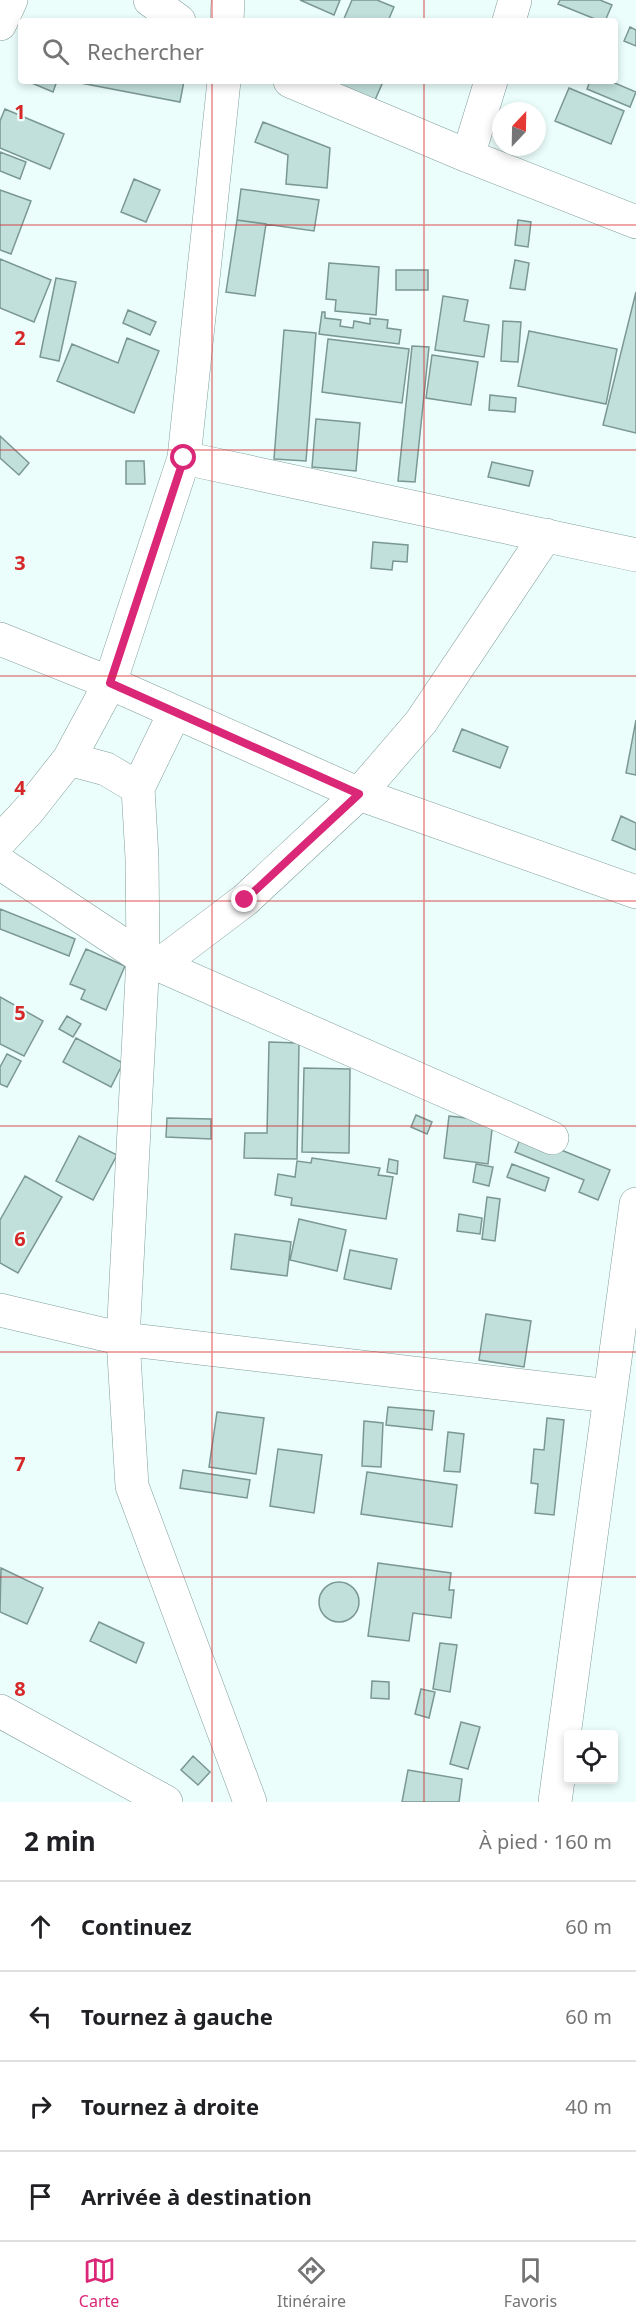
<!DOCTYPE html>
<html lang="fr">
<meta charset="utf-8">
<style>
body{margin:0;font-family:"Noto Sans",sans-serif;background:#f2f2f2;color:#202124}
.controls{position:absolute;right:18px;bottom:18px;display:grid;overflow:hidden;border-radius:6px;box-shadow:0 3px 9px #0003}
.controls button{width:54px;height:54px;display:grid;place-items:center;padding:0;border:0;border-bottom:2px solid #e0e0e0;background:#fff;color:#202124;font:30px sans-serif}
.compass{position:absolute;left:492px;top:102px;width:54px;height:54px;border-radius:50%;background:#fff;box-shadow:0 3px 9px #0003;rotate:22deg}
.stop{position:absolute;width:18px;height:18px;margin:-14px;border:4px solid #db2777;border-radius:50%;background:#fff}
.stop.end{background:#db2777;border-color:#fff;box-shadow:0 2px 6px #0008}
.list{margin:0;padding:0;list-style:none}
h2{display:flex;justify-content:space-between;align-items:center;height:78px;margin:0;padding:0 24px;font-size:26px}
h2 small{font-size:20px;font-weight:400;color:#757577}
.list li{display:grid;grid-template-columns:39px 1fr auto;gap:18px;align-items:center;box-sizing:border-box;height:90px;padding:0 24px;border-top:2px solid #e0e0e0}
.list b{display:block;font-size:22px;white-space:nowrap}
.list em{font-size:20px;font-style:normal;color:#757577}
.icon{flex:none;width:33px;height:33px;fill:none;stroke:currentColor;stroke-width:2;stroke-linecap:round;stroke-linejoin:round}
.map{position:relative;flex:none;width:636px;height:1802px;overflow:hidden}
.search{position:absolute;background:#fff;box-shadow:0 3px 9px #0003;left:18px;right:18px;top:18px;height:66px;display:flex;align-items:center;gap:15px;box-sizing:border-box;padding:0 21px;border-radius:6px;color:#757577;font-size:22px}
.sheet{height:438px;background:#fff}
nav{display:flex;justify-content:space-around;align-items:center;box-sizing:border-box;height:84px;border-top:2px solid #e0e0e0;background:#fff;font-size:16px;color:#757577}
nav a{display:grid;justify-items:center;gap:3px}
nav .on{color:#db2777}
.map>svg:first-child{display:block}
.building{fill:#c1dfdb;stroke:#7b9794;stroke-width:1.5}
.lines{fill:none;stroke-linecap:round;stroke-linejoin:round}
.minor-casing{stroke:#819e9b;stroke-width:34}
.minor{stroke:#fff;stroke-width:33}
.route{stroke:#db2777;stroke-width:8}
.grid{fill:none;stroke:#d62828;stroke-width:1.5;stroke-opacity:0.55}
.grid-label{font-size:20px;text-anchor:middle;font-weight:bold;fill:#d62828;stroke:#ebfefb;stroke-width:4.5;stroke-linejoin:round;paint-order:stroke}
</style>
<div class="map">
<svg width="636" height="1802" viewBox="0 0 636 1802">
<rect width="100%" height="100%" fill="#ebfefb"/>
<!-- building -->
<path class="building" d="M300,0H340L334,15Z
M352,0H377L394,7L388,21H343Z
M560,0H600L612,5L605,21H600L558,4Z
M630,27L636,30V46L624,41Z
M27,81H57L53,92Z
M70,81H184L180,102Z
M329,81H376L382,84L375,100Z
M590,81H610L636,92L630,107L587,89Z
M569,88L624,111L611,144L555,121Z
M5,109L64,134L50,169L0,148V121Z
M263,122L330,148L327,188L286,184L288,155L255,142Z
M0,152L26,162L20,179L0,171Z
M134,179L160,190L146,222L121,212Z
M241,189L319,200L314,231L237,220Z
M0,190L31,201L11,254L0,250Z
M237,220L266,224L255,296L226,292Z
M518,220L531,222L528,247L515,245Z
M0,259L51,280L34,322L0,308Z
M515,260L529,263L525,290L510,288Z
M329,263L379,267L376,315L335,311L336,300L326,299Z
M396,270H428V290H396Z
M56,278L76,282L59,361L40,357Z
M636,292V433L603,425Z
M443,296L468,300L464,321L489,325L484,357L435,350Z
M128,310L156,322L150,335L123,323Z
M322,312H325V318L341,320L340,326L353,328L354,321L370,324V318L388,320L387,328L401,330L399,344L319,334Z
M503,321L521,322L518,362L501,361Z
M284,330L316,333L306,461L274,459Z
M529,331L617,349L606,404L518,386Z
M127,338L159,351L134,413L57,381L72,344L118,363Z
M328,339L409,349L402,403L322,392Z
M412,346L429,347L415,482L398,481Z
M432,355L478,362L471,405L426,398Z
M490,395L516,398L515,412L489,410Z
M316,419L360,423L356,471L312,467Z
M0,436L29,463L19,475L0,458Z
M126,461H144L145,484H126Z
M492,462L533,471L529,486L488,477Z
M373,542L408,545L407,562L393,561L392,570L371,568Z
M636,720V775L626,773Z
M462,729L508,747L500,768L453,751Z
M621,816L636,823V850L612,840Z
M0,909L75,939L69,956L0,929Z
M86,949L125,966L106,1010L81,999L85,990L70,984Z
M0,997L43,1021L24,1056L0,1044Z
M67,1016L81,1024L73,1037L59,1029Z
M76,1038L123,1063L111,1087L63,1062Z
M269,1042L299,1043L297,1159L244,1158L245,1133H267Z
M7,1054L21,1061L7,1087L0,1084V1067Z
M304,1068L350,1069L349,1153L302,1152Z
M416,1115L432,1122L427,1134L411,1127Z
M449,1116L493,1121L488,1164L444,1158Z
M167,1118L211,1119V1139L166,1137Z
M522,1134L610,1170L598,1200L579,1192L584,1180L515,1152Z
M79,1136L117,1155L93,1200L56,1181Z
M312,1158L380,1168L378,1175L393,1177L386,1219L291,1205L292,1198L275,1195L278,1174L295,1177L297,1161L311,1163Z
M389,1159L398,1161L397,1174L387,1172Z
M476,1164L493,1167L489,1186L473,1182Z
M512,1164L549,1178L545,1191L507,1177Z
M25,1176L62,1197L18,1273L0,1263V1220Z
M487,1197L500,1199L495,1241L482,1239Z
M459,1214L482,1218L480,1234L457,1231Z
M299,1219L346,1230L337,1271L290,1260Z
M235,1234L291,1242L287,1276L231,1269Z
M350,1250L397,1259L391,1289L344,1279Z
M486,1314L531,1321L524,1367L479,1360Z
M388,1407L434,1411L432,1430L386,1425Z
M217,1412L264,1418L256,1474L209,1467Z
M547,1418L564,1420L554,1515L535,1513L538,1484L531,1483L534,1449L544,1450Z
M364,1421L383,1423L381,1467L362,1466Z
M448,1432L464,1434L460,1472L444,1471Z
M278,1449L322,1455L314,1513L270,1506Z
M183,1470L250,1480L247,1498L180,1488Z
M367,1472L457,1485L452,1527L361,1514Z
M378,1563L451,1573L449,1590H454L451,1618L413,1613L409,1641L368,1636Z
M1,1568L43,1588L27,1624L0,1612Z
M319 1602a20 20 0 1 1 40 0a20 20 0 1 1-40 0Z
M99,1622L144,1643L136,1663L90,1641Z
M440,1643L457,1645L450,1692L433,1689Z
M372,1681L389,1682V1699L371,1698Z
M421,1689L435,1692L429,1718L415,1714Z
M461,1722L480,1727L468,1769L450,1764Z
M193,1756L210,1772L198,1785L181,1770Z
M408,1770L462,1779L459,1802H402Z"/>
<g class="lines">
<defs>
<path id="minor" d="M150,0L179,21
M227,21L228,0
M509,21L515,0
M0,24L11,0
M290,81L468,156L636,222
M468,156L491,81
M184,458L636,555
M0,639L110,683L359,794L636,892
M175,712L138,788L142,858L143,958L123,1339L132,1486L250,1802
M69,759L106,769L138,788
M0,841L28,811L69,759L110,683L184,458L224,81
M0,863L143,958L552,1138
M159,965L245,900L359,794L421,722L546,535
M0,1310L123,1339L610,1396
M0,1711L166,1802
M555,1802L636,1204"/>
</defs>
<!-- minor casing -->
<use href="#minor" class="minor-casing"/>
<!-- minor -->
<use href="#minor" class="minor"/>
</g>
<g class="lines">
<!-- route -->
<path class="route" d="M184,458L110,683L359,794L245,900"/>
</g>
<!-- grid -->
<path class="grid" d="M212,0V21M424,0V21M212,81V1802M424,81V1802M0,225H636M0,450H636M0,676H636M0,901H636M0,1126H636M0,1352H636M0,1577H636"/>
<g class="grid-label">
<text x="20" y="119">1</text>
<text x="20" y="345">2</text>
<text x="20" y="570">3</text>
<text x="20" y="795">4</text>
<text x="20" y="1020">5</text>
<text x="20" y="1246">6</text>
<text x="20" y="1471">7</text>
<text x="20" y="1696">8</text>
</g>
</svg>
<div class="controls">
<button><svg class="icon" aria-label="locate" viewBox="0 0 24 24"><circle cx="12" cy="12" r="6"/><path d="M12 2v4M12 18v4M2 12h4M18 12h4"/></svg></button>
</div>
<svg class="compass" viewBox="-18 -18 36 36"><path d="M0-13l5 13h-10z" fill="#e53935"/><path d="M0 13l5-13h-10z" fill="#757577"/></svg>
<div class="stop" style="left:184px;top:458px"></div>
<div class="stop end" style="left:245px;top:900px"></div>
<div class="search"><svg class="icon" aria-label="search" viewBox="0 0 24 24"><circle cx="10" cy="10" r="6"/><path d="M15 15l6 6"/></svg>Rechercher</div>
</div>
<section class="sheet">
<h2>2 min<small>À pied · 160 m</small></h2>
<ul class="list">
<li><svg class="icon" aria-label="ahead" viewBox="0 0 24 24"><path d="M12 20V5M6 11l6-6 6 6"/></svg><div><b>Continuez</b></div><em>60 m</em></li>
<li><svg class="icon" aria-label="left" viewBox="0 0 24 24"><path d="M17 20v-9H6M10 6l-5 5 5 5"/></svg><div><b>Tournez à gauche</b></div><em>60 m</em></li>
<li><svg class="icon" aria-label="right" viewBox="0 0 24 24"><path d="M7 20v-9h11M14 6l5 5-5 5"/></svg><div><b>Tournez à droite</b></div><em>40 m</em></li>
<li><svg class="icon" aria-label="arrive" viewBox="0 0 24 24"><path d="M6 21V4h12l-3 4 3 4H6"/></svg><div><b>Arrivée à destination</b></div></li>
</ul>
</section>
<nav>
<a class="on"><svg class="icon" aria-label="map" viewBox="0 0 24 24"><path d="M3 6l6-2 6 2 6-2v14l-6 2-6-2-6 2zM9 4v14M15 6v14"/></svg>Carte</a>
<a><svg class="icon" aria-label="directions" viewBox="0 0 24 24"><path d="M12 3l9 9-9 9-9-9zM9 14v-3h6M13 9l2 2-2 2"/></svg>Itinéraire</a>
<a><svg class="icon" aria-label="saved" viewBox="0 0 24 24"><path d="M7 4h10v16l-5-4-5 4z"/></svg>Favoris</a>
</nav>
